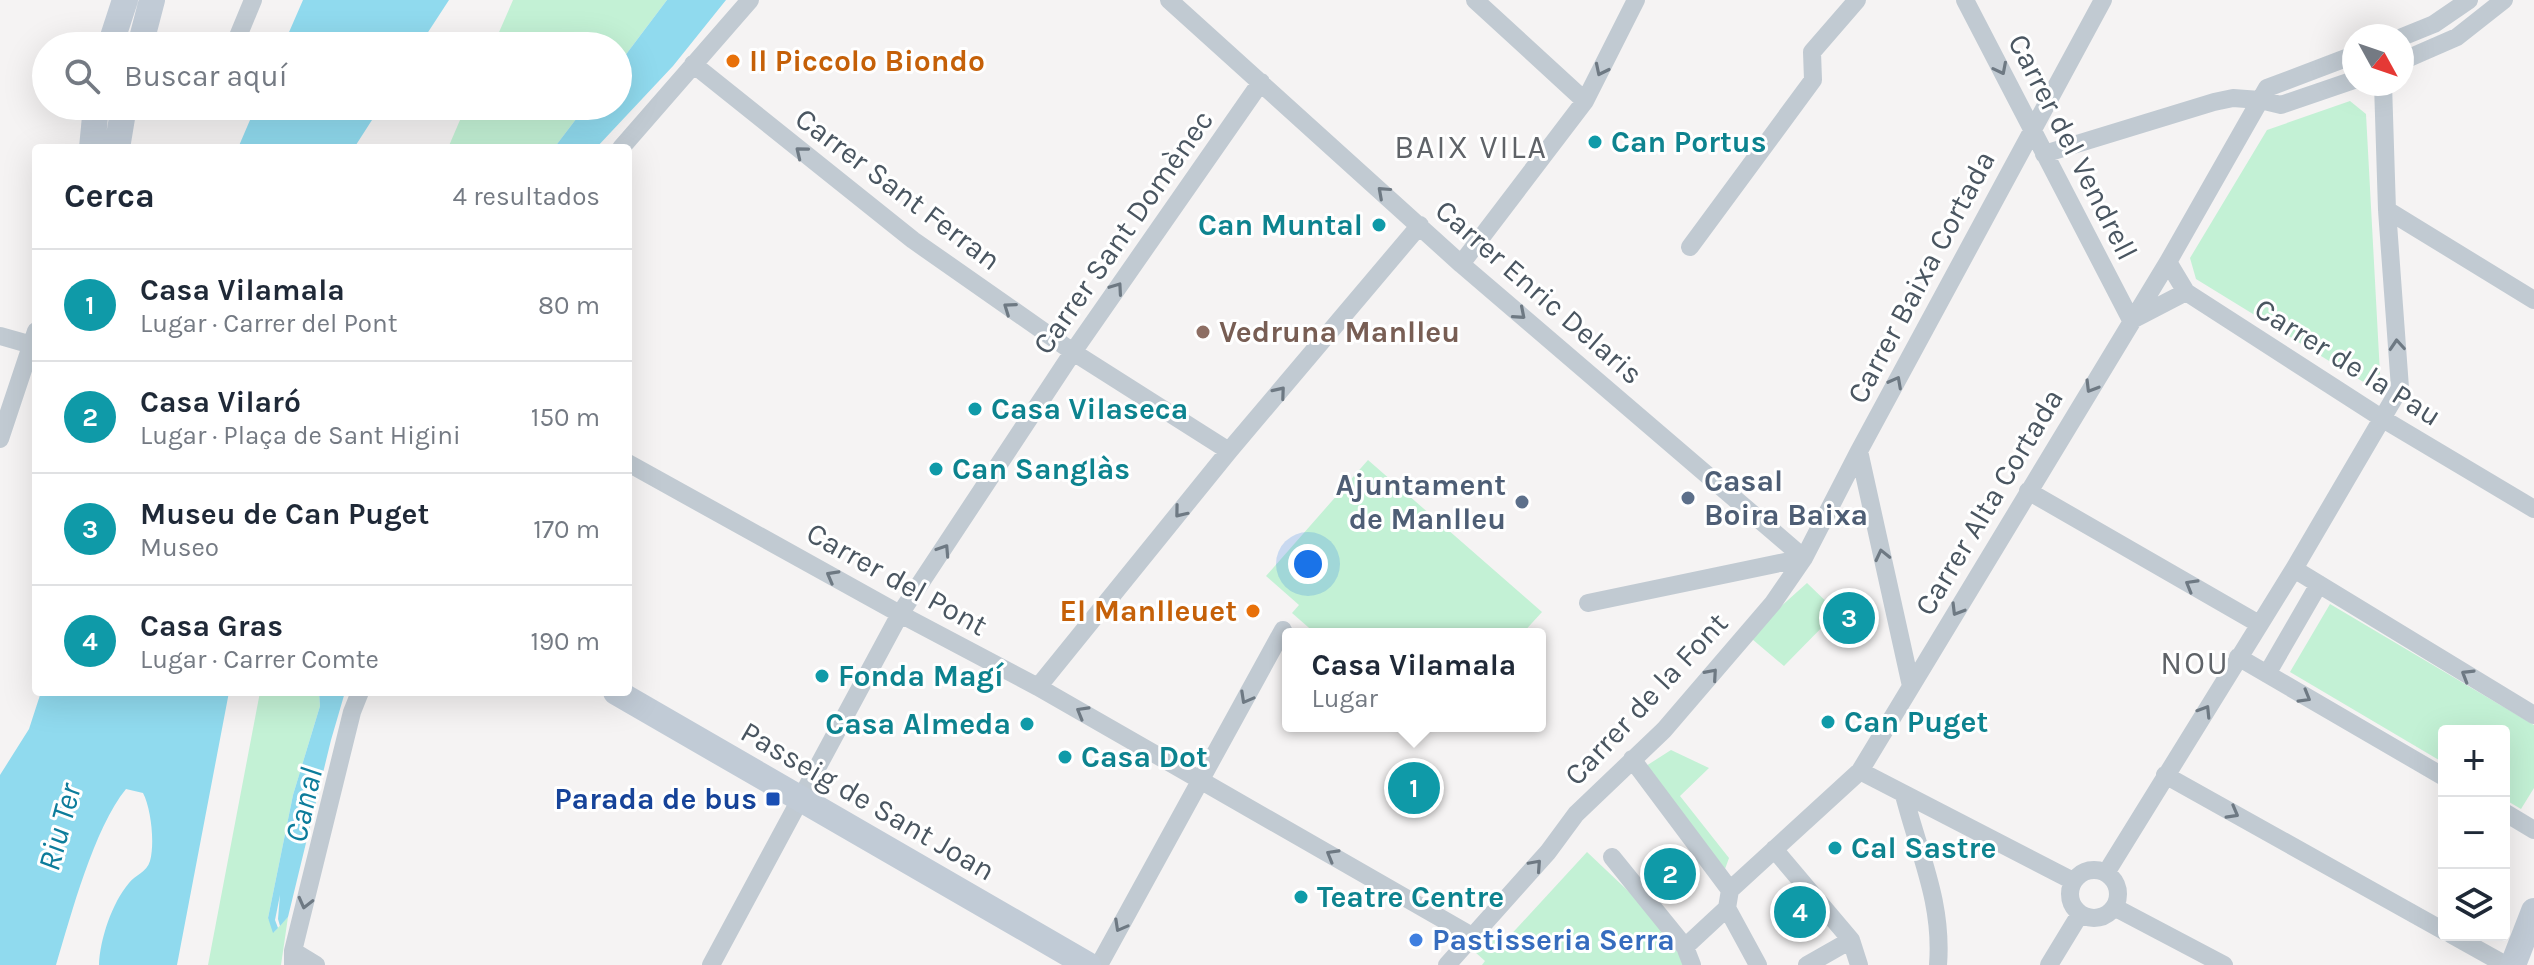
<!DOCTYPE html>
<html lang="es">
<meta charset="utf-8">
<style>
body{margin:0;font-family:Karla,sans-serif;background:#f2f2f3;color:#1f2937}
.controls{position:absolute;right:24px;bottom:24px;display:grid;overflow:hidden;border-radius:8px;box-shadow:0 8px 32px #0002}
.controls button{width:72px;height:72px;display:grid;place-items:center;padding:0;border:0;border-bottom:2px solid #e0e1e3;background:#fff;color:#1f2937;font:40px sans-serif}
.compass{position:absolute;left:2342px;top:24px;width:72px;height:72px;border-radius:50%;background:#fff;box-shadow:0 8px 32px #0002;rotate:130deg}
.you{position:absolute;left:1308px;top:564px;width:28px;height:28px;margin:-20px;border:6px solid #fff;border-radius:50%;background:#1a73e8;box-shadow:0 0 0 12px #1a73e833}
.badge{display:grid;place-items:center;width:52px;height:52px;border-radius:50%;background:#b45309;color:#fff;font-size:26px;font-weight:700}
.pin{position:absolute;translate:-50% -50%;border:4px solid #fff;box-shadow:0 2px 8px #0006}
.popup{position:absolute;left:1282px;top:628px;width:264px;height:104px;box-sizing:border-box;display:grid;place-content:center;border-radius:8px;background:#fff;filter:drop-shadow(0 2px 6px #0005);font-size:26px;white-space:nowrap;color:#747a83}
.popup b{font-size:30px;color:#1f2937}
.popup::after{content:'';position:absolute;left:50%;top:100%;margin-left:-16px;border:16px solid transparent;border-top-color:#fff}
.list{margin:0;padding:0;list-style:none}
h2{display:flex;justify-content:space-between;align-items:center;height:104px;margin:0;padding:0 32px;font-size:34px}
h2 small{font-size:26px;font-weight:400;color:#747a83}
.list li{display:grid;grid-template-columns:52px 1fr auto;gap:24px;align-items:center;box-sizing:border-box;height:112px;padding:0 32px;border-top:2px solid #e0e1e3}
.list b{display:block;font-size:30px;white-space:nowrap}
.list p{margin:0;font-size:26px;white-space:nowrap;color:#747a83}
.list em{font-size:26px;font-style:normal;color:#747a83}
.icon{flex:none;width:44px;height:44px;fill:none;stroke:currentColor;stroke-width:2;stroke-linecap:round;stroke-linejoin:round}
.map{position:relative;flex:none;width:2534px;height:965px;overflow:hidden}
.search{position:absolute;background:#fff;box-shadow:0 8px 32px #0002;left:32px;top:32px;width:600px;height:88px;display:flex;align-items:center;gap:20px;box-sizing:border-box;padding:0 28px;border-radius:44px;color:#747a83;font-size:30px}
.panel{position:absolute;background:#fff;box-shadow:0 8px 32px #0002;left:32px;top:144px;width:600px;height:552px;border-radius:8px}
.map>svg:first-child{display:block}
.green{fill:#c3f1d5}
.water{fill:#90daee}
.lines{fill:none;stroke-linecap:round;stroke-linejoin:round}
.street{stroke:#c1cad2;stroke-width:18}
.secondary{stroke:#c1cbd6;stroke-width:26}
.oneway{stroke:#6e7983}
.food-dot{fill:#e8710a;stroke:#fff;stroke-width:3}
.culture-dot{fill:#0f9aa8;stroke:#fff;stroke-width:3}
.education-dot{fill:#8d6e63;stroke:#fff;stroke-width:3}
.service-dot{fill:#5c6f8a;stroke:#fff;stroke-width:3}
.transit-dot{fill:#1a4fb4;stroke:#fff;stroke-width:3}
.shop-dot{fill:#3f7fe0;stroke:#fff;stroke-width:3}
.labels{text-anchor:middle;stroke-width:6;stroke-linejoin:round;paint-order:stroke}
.food-label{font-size:30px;font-weight:bold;fill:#c56008;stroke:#fff;text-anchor:start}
.culture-label{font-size:30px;font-weight:bold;fill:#0d838f;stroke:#fff;text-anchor:start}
.street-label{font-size:30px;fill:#4a5661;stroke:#fff}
.education-label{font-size:30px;font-weight:bold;fill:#785e54;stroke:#fff;text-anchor:start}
.service-label{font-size:30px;font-weight:bold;fill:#4e5e75;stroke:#fff;text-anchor:start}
.transit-label{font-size:30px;font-weight:bold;fill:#164399;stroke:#fff;text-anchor:end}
.shop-label{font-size:30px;font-weight:bold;fill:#366cbe;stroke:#fff;text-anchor:start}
.neighbourhood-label{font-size:32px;letter-spacing:2px;fill:#5f6368;stroke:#fff}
.water-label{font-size:32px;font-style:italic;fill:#0c7c9b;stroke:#fff}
</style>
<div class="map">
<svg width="2534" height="965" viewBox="0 0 2534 965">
<rect width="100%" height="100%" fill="#f5f3f3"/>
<!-- green -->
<path class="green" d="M513,0H667L618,65V46H493Z
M2350,101L2366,114L2380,374L2365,383L2196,279L2190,258L2267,130Z
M466,106H586L554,148H448Z
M1368,460L1542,612L1522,634H1316L1292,613L1299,605L1266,576Z
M1807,583L1837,612L1784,666L1752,639L1778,609Z
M2330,604L2534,725V788L2521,809L2504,799V731H2444V763L2290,672Z
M260,692H319L320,706L293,795L268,918L274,932L288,917L281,965H208Z
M1671,750L1709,768L1680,796L1729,858L1725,869L1646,766Z
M1587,852L1643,905L1687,965H1482L1485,961L1475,952L1493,932L1505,941Z"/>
<!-- water -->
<path class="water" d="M303,0H449L419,46H283Z
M667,0H726L673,66L596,148H554L586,106H618V65Z
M256,106H381L354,148H238Z
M41,692H229L177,965H99C100,939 112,903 129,883C135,875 147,872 150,861C155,843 151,808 143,793L126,789C94,828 71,915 56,965H0V775L29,729Z
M319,692H345L331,740L288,917L280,926L278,919L280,895L275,920L278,928L273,933L268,918L293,795L320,706Z"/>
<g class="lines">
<!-- street -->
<path class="street" d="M1169,0L1461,264L1804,558
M1475,0L1585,101
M1965,0L2131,320
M2402,37L2434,24L2469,0
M234,46L253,0
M2354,55L2267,88L2168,262L2186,292L2383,419L2534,509
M2402,61L2457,37L2504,0
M693,64L913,240L1073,352L1229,451
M621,148L750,0
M2044,154L2214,102L2233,98L2260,100L2281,105L2354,80
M2387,210L2534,300
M1690,247L1813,80L1812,52L1857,0
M1461,264L1585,101L1636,0
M2134,319L2186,292
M0,336L32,345
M0,439L36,331
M1859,451L1911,686
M628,463L900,614L1038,687L1472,936
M2028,491L2259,624
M2294,569L2534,715
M1588,603L1804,558
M2238,657L2444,777
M2267,674L2319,584
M1038,687L1229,451L1420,225
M1632,759L1730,890
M1860,771L2073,881
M2165,775L2444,931
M1904,795C1919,854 1943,902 1938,965
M2504,812L2534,830
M1774,849L1851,940L1859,965
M1612,857L1685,947L1692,965
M2070 894a24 24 0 1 1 48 0a24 24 0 1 1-48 0Z
M2106,873L2294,569L2400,388L2387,210L2383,84
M2114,907L2224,965
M1727,908L1730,890L1860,771L2168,262
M1727,908L1758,965
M2452,935L2506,965
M1685,947L1727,908
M293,951L316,965
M293,965V951L352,712L360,692
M711,965L900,614L1073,352L1261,82
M1099,965L1283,630
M1447,965L1548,852L1576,814L1664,730L1773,603L1804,558L1859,451L2103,0
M1807,965L1851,940
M2049,965L2080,914"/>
<!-- secondary -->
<path class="secondary" d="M110,46L125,0
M140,46L152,0
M92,148L96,106
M117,148L124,106
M616,692L1088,965
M2513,965L2534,911"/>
</g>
<!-- one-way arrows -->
<defs><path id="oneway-chevron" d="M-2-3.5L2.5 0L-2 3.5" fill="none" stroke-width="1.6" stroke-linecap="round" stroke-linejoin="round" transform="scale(2)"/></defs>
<g class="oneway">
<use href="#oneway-chevron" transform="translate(2001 69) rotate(63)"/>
<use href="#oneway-chevron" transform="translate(1601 70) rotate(116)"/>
<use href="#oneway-chevron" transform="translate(801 152) rotate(-141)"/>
<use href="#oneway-chevron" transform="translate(1383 192) rotate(-138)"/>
<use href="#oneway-chevron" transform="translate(1117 288) rotate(-55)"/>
<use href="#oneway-chevron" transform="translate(1009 308) rotate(-145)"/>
<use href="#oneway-chevron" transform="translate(1520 314) rotate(41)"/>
<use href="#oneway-chevron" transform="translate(2397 345) rotate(-94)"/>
<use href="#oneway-chevron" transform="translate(1896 382) rotate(-62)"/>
<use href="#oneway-chevron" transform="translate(2091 387) rotate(121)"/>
<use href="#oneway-chevron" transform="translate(1280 392) rotate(-50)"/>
<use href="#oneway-chevron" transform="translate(1180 512) rotate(129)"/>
<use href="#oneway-chevron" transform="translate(944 550) rotate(-57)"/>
<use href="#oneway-chevron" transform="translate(1882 555) rotate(-103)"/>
<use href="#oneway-chevron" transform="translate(832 576) rotate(-151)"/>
<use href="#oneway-chevron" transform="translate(2191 585) rotate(-150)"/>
<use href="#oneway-chevron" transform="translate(1957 610) rotate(121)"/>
<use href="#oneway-chevron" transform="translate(1712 674) rotate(-49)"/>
<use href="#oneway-chevron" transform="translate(2467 675) rotate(-149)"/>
<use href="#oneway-chevron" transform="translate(2305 697) rotate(30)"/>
<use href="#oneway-chevron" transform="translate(1246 698) rotate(119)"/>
<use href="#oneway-chevron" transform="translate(2205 711) rotate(-58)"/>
<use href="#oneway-chevron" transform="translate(1082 712) rotate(-150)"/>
<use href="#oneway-chevron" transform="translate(2233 813) rotate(29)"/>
<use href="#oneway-chevron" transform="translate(1332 855) rotate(-150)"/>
<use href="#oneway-chevron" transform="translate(1536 865) rotate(-48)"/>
<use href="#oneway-chevron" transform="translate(305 903) rotate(104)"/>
<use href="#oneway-chevron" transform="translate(1120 926) rotate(119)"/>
</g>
<!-- markers -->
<g class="food-dot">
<circle cx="733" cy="61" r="8"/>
<circle cx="1253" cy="611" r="8"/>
</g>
<g class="culture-dot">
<circle cx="1595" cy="142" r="8"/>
<circle cx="1379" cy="225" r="8"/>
<circle cx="975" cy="409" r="8"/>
<circle cx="936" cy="469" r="8"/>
<circle cx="822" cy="676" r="8"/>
<circle cx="1828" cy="722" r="8"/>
<circle cx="1027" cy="724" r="8"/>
<circle cx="1065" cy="757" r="8"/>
<circle cx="1835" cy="848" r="8"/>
<circle cx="1301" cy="897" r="8"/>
</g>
<circle class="education-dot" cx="1203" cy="332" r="8"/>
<g class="service-dot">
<circle cx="1688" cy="498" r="8"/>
<circle cx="1522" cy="502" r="8"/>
</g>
<rect class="transit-dot" x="765" y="791" width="16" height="16" rx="4"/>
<circle class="shop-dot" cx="1416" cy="940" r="8"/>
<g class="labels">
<!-- food labels -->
<g class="food-label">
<text x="749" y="71">Il Piccolo Biondo</text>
<text x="1237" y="621" text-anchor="end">El Manlleuet</text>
</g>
<!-- culture labels -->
<g class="culture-label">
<text x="1611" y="152">Can Portus</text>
<text x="1363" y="235" text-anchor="end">Can Muntal</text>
<text x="991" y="419">Casa Vilaseca</text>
<text x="952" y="479">Can Sanglàs</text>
<text x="838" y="686">Fonda Magí</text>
<text x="1844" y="732">Can Puget</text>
<text x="1011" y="734" text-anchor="end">Casa Almeda</text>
<text x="1081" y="767">Casa Dot</text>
<text x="1851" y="858">Cal Sastre</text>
<text x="1317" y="907">Teatre Centre</text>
</g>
<!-- street labels -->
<g class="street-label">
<text transform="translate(2073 147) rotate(63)" y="10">Carrer del Vendrell</text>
<text transform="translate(898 189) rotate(37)" y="10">Carrer Sant Ferran</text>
<text transform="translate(1123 232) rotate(-55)" y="10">Carrer Sant Domènec</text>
<text transform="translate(1921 277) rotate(-62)" y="10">Carrer Baixa Cortada</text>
<text transform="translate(1539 292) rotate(41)" y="10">Carrer Enric Delaris</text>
<text transform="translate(2348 362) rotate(32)" y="10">Carrer de la Pau</text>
<text transform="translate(1989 502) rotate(-59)" y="10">Carrer Alta Cortada</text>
<text transform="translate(897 579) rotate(29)" y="10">Carrer del Pont</text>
<text transform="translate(1646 699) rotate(-47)" y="10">Carrer de la Font</text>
<text transform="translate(868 801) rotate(30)" y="10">Passeig de Sant Joan</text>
</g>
<!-- education labels -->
<g class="education-label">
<text x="1219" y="342">Vedruna Manlleu</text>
</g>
<!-- service labels -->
<g class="service-label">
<text x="1704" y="491">Casal<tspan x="1704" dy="34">Boira Baixa</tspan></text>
<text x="1506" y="495" text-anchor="end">Ajuntament<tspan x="1506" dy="34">de Manlleu</tspan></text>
</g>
<!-- transit labels -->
<g class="transit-label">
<text x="757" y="809">Parada de bus</text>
</g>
<!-- shop labels -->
<g class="shop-label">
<text x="1432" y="950">Pastisseria Serra</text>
</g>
<!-- neighbourhood labels -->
<g class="neighbourhood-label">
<text x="1471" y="158">BAIX VILA</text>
<text x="2195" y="674">NOU</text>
</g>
<!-- water labels -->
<g class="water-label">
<text transform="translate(303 805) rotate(-77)" y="11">Canal</text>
<text transform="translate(59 827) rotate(-75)" y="11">Riu Ter</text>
</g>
</g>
</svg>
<div class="controls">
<button>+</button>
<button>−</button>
<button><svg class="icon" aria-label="layers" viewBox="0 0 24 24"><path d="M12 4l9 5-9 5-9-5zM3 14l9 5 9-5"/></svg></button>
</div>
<svg class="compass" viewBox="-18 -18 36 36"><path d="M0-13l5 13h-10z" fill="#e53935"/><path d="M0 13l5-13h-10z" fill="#747a83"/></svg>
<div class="you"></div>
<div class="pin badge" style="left:1414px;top:788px;background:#0f9aa8">1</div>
<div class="popup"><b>Casa Vilamala</b>Lugar</div>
<div class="pin badge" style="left:1670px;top:874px;background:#0f9aa8">2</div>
<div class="pin badge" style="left:1849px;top:618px;background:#0f9aa8">3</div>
<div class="pin badge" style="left:1800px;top:912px;background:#0f9aa8">4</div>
<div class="search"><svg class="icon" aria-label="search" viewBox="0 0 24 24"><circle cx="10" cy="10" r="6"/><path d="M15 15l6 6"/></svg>Buscar aquí</div>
<section class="panel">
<h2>Cerca<small>4 resultados</small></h2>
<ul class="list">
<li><span class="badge" style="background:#0f9aa8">1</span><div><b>Casa Vilamala</b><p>Lugar · Carrer del Pont</p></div><em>80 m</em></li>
<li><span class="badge" style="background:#0f9aa8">2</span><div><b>Casa Vilaró</b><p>Lugar · Plaça de Sant Higini</p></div><em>150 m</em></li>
<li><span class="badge" style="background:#0f9aa8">3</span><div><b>Museu de Can Puget</b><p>Museo</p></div><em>170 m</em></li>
<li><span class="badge" style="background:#0f9aa8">4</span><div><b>Casa Gras</b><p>Lugar · Carrer Comte</p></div><em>190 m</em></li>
</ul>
</section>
</div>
